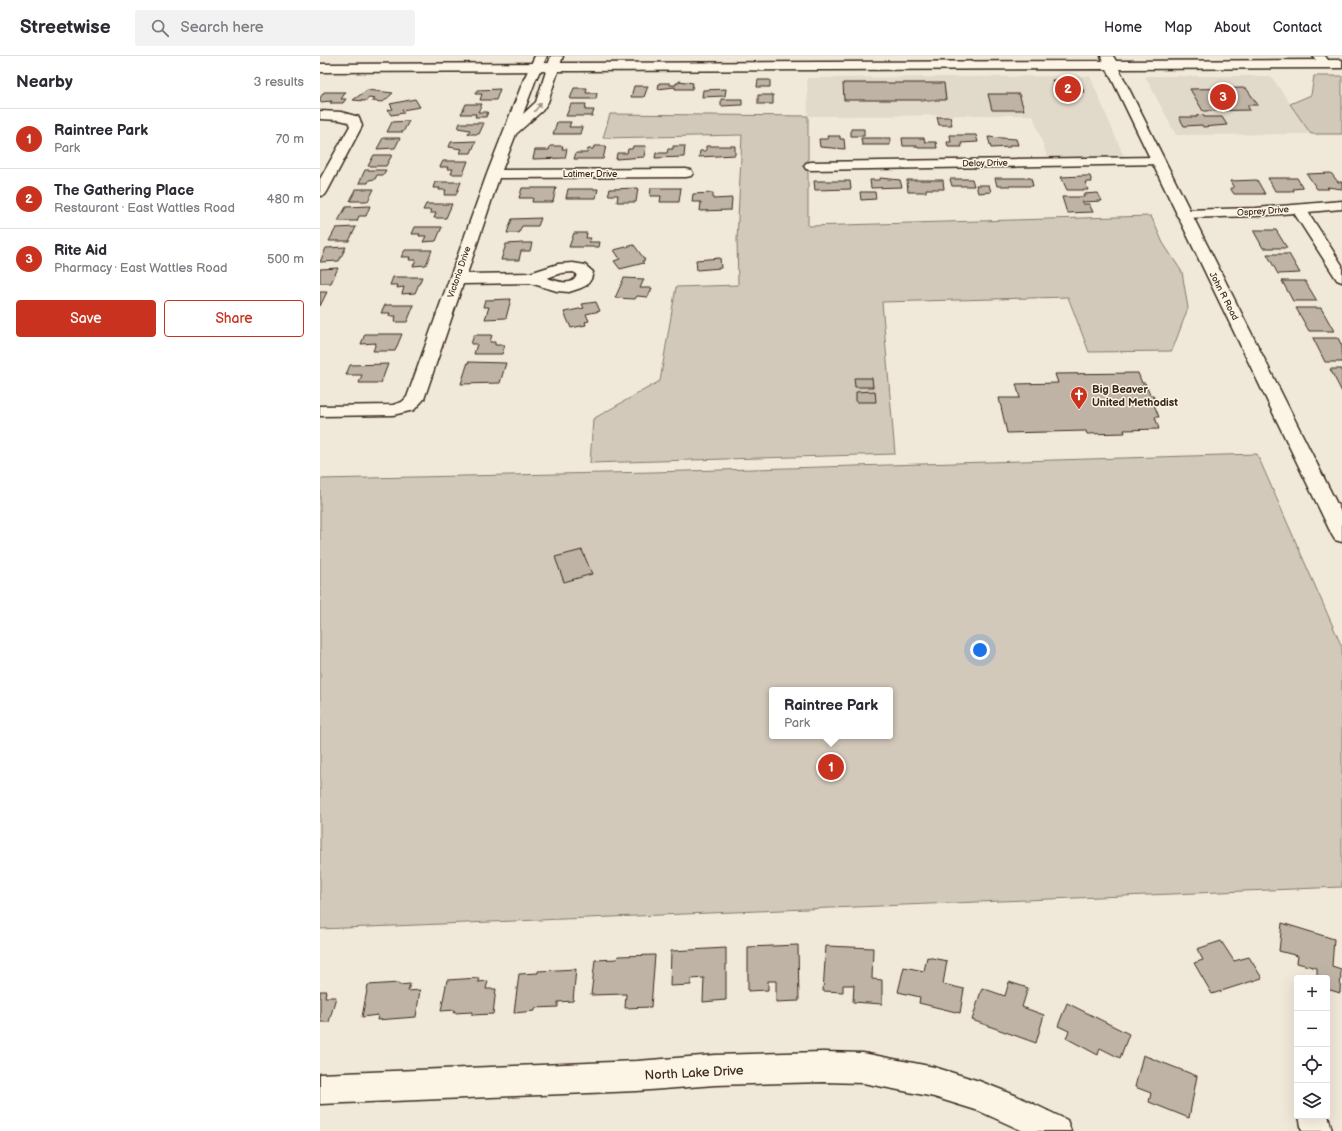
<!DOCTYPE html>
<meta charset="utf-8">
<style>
body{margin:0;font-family:"Balsamiq Sans",sans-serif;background:#f2f2f3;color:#2b2b33}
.controls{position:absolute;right:12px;bottom:12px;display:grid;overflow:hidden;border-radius:4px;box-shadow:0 4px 16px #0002}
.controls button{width:36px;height:36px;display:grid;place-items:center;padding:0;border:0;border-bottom:1px solid #e1e1e2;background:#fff;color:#2b2b33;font:20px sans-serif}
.you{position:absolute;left:660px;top:594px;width:14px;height:14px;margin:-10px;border:3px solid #fff;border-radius:50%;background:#1a73e8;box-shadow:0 0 0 6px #1a73e833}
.badge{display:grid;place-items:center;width:26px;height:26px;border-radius:50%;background:#c8321e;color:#fff;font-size:13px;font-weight:700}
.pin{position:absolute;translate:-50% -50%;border:2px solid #fff;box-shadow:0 1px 4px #0006}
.popup{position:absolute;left:449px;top:631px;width:124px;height:52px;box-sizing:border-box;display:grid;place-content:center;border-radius:4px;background:#fff;filter:drop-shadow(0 1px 3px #0005);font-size:13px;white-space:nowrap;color:#7c7c81}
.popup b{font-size:15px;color:#2b2b33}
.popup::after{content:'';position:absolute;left:50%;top:100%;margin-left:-8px;border:8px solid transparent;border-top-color:#fff}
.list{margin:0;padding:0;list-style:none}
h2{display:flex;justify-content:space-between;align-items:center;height:52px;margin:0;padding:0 16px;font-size:17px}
h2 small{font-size:13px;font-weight:400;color:#7c7c81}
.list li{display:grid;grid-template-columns:26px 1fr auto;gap:12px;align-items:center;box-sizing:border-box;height:60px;padding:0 16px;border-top:1px solid #e1e1e2}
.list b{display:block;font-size:15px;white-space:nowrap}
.list p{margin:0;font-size:13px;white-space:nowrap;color:#7c7c81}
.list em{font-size:13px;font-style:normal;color:#7c7c81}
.actions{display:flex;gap:8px;padding:12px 16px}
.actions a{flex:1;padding:9px 0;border:1px solid #c8321e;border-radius:4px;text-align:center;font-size:14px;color:#c8321e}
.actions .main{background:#c8321e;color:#fff}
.icon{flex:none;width:22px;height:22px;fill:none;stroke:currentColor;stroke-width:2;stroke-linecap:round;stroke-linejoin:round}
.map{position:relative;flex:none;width:1022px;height:1075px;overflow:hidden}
header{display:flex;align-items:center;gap:24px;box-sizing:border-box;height:56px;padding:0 20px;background:#fff;border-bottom:1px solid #e1e1e2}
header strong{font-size:19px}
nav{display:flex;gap:22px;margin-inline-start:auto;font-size:14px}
.search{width:280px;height:36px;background:#f2f2f3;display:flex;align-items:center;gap:10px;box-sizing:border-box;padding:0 14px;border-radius:4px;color:#7c7c81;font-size:15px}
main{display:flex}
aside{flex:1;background:#fff}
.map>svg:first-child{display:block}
.built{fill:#e1d9c9}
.green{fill:#d2c9ba;stroke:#867a6c;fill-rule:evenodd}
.building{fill:#beb3a4;stroke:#3b2a1e}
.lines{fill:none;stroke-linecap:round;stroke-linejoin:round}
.street-casing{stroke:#3b2a1e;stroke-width:3}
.secondary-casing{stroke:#3b2a1e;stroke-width:3}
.street{fill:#fcf5e5;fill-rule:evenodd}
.secondary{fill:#fcf5e5;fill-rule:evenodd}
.oneway{fill:#9c9082}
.labels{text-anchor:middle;stroke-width:3;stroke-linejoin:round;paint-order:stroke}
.far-street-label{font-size:9px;fill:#3b2a1e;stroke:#fcf5e5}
.poi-label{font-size:11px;font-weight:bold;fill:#3b2a1e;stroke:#fcf5e5;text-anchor:start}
.near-street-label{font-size:13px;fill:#3b2a1e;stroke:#fcf5e5}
</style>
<header>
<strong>Streetwise</strong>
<div class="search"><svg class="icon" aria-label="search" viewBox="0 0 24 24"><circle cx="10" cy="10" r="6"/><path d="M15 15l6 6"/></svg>Search here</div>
<nav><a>Home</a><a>Map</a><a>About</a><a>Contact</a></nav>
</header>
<main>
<aside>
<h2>Nearby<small>3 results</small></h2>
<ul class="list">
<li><span class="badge">1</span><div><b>Raintree Park</b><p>Park</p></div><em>70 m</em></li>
<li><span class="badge">2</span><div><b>The Gathering Place</b><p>Restaurant · East Wattles Road</p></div><em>480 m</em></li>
<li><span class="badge">3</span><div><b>Rite Aid</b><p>Pharmacy · East Wattles Road</p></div><em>500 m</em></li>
</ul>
<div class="actions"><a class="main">Save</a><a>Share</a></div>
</aside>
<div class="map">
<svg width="1022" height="1075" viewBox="0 0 1022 1075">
<rect width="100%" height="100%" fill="#f0e9d9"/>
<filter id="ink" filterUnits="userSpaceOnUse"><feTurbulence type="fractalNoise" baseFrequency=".025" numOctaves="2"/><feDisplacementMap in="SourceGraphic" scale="8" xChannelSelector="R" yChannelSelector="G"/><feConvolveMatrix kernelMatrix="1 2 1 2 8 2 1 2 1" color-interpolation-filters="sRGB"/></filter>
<g filter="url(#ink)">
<!-- built -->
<path class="built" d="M770,20L804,101L728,103L713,59L488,60L487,22Z
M825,20H951L991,78L856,79Z"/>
<!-- green -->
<path class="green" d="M994,20H1022V78H991L970,48L991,39Z
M290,58L488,60V170L831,160L843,187L862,216L868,252L852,295L769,296L748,241L562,246L575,398L270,407L273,363L340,325L356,231L418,229L417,184L422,79L283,82Z
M937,398L1022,591V831L0,873V423L333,416ZM452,634H570V680H452Z"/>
<!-- building -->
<path class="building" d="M438,24H450V31H437Z
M732,24H755L757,30L761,29L764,36L734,37L732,28H734Z
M359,25L373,27L372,33H355V31L338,33L339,27H350V29H356V27H359Z
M523,27H624L626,44H524Z
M314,30H328L324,41H311Z
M254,32H267L266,37H277L276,43H250Z
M926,32L938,49H927L930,54L883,55L870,33Z
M180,33L176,44H160L162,38H155L157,34Z
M406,33L405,40L382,41L383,34Z
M47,34L73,37L63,46L52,45L55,43L49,42L45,45L33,44Z
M4,36H26L21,43H26L23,47H10L12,45L0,46V42Z
M668,38H699L704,54H672Z
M438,39H453V48H438Z
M95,43L100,51L82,54L84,57L71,59L68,54L73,53L70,48Z
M401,43H422V49L401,50Z
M146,48H162L158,56H168L166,61H155L156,58H141Z
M251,48H266L265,54H274L272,60H246Z
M883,59L884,61H902L907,69L883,71L882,69L864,70L859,61H877L876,60Z
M617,61H630L632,69H619Z
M89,65L83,76H67L72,66Z
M237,66H251L249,71H262L260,78H233Z
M140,67H164L159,78H148L150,74L138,72Z
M531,73H544V80H531Z
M630,79H656L658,86L641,87L642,91H628L627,86H631Z
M507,80H520V83H524L525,93L500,91L499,83H508Z
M668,81L696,83L698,89H690V91L671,92Z
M63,82H80L75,92L57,93Z
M541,82H570V89H542Z
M582,82H604L605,86H616L617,92H598L597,90H583Z
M156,85L151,97H140L142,93L129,91L131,86Z
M230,90H243L242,93H247L245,102L213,103L215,94H229Z
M274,90H286L283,103H254L256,97H267L268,93H273Z
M313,90H326L324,101L296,103L297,97H307L308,93H312Z
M353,90H365L364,101L335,102L336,97H347L348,93H353Z
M386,90H415V99L379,101L380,95H386Z
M54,99H72L66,110H48Z
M123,105H148L143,118H131L133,113H127L128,111H120Z
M45,114H66L63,119H57L55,123L49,124L48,127H39Z
M1011,117L1018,126H1022V133L1007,131L1009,133H997L987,118Z
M763,120H770L772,126H765L768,134H747L741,121Z
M560,122L580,124L582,131L551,132L550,124H560Z
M675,122H711L713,130H677Z
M948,122H977L983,132L973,133L974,135H955Z
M630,123H652L654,130H632Z
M587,124H623L624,133H606V136H588Z
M937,124L945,138H914L910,132H914L910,125Z
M494,125H530L531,133L495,134Z
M115,126H141L136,139H124L126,134H119L120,132H113Z
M656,129H669L671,136L658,137Z
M202,132H236L233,146H212L213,142H199Z
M318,132L316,146H297L298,139H288L290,133Z
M331,132H361L359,146H340L341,140H330Z
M36,133H54L48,145H30Z
M248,133H278L276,142H246Z
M540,136H555L556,143L541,144Z
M393,137V143L412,142L411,154L380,155L381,146H372L373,138Z
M778,137L782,145L762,146L763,148H769L773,156L747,157L742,141H764L763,138Z
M106,148H132L126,162H114L116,157H110L111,154H103Z
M50,150L46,160H39L37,165H18L26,151Z
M221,162L218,170H202L199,177H187L192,163Z
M36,171L29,185H9L16,172Z
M95,171H122L116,185L103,186L106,180H99L100,178H92Z
M933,174H956L967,192H943Z
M254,177H267L266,182H271L269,186H280L279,191H249Z
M203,187H212L210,195H201L199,204H181L186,188Z
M314,189L325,204L322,205L324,207L300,213L294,205L300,203L294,194Z
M26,191L19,205L0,206L6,192Z
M85,194H112L106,209L93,210L96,204H89L90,201H81Z
M947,198H969L980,217L958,218Z
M400,202L401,212L377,214L376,204Z
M18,212L11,227H0V213Z
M73,221H102L95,237L82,238L84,231L77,232L78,229H70Z
M304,222L324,223L320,232H332L328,241L317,240L315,243L295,242Z
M962,225H985L997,245H973Z
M0,236H7L0,250Z
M191,243L186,262L165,263L169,251H163L165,244Z
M276,246L280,255L266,258L269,265L265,266L266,269L251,272L244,256L264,252L262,248Z
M65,249H94L87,266H74L76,260H69L70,257H61Z
M976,252H1001L1014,275H989Z
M45,278H82L75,295H53L56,287L41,288Z
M154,279H172L170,286H175V289H185L182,298H154L157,288H151Z
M993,282H1018L1022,290V306H1005Z
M148,306L186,307L180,327L141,328Z
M68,308L61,327H39L42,319H26L30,309Z
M1010,313H1022V336Z
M818,317L822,327H825L830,339H833L836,346H833L839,361H835L839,373L804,374L805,377L767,378L766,375L687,377L679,342H700L696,328L738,327L735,318Z
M534,322H552L553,331H535Z
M555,335L556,346H536V336Z
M262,494L272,518L244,526L235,501Z
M962,867L1014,883L1012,910L1021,913L1020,937L1007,933V922H997V912L977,907L978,900L959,895Z
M901,885L914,905L929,901L942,922L892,938L874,907L883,904L877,893Z
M478,889L479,945L456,946V925H448V934L428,935V891Z
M506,890L553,892L552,923L562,924V948L533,946L534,929H523V936L503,935Z
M406,892V944L383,946L384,922L371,923V929L350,930L351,895Z
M335,899L331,951L305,952L306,938L271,939L275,904L297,903L298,900Z
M607,901L627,905L623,928L644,933L640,957L599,947L600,941L578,936L584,911L604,915Z
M256,913L253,945L238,946V951L215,952V955L194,957L199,918L218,917V915Z
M159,922L158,926L168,925L166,933H176L173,958L152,959V956L134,957L135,954L121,955L127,924Z
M689,926L708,932L702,951L724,959L716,987L652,964L662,932L685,940Z
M79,927V929L90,928L88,935L100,934L96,961L57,964L58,959L42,961L48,929Z
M0,935H6L5,941H16L9,966H0Z
M747,947L809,978L800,1002L780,992L778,999L746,982L749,975L738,970Z
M823,999L877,1020L869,1062L829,1046L831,1037L815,1031Z"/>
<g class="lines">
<defs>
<path id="street" d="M215,0H227L216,23L203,58L216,46L231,0H243L228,46L222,55L196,78L182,114L366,113L371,114L373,117L371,120L366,121L179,122L147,218L210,217L238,208L253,207L265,209L273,216L271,223L267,229L261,232L249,236L237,235L210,227L143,228L104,343L94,354L73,359L0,360V350L73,349L82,346L87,341L167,118L204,23ZM253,216L257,218C254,232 236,225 227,222L241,217Z
M993,0H1005L1011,8L1009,11H1001Z
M0,55L21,56L39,61L42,70L7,136L5,139L0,140V123L30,70L28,66L20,64L0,63Z
M838,101L843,102L845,105L843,108L491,114L486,113L484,110L486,107L491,106Z
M1022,145V153L988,156L1022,209V226L1017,224L974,157L936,160L863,162L858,161L856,158L858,155L863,154L936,152Z
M503,996L543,997L614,1011L659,1025L697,1040L747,1064L751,1075H703L659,1055L614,1041L543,1027L503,1026L395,1029L317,1035L0,1048V1018L317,1005L395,999Z
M1007,1055L1012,1075H982L979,1060H1007Z"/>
<path id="secondary" d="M781,0H793L796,5L1022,4V12L799,13L1022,458V486L1015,484L1012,479L787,13L0,16V8L783,5Z"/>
</defs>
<!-- street casing -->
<use href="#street" class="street-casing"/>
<!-- secondary casing -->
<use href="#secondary" class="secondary-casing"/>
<!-- street -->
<use href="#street" class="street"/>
<!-- secondary -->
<use href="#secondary" class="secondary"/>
</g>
<!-- one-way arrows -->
<defs><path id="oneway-solid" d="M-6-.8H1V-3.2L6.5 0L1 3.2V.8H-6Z"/></defs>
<use class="oneway" href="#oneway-solid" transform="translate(218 51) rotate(-51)"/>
</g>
<!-- icons -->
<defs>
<symbol id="church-pin" viewBox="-11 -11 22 30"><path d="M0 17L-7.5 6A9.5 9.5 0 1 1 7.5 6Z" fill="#c8321e" stroke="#fcf5e5"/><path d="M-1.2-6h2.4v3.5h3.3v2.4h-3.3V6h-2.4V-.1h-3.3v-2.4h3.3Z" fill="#fff"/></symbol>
</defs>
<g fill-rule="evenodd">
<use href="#church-pin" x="749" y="329" width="20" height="27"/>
</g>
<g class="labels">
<!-- far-street labels -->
<g class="far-street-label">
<text transform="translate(665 107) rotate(-1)" y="3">Deloy Drive</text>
<text x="270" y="121">Latimer Drive</text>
<text transform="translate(943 155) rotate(-4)" y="3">Osprey Drive</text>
<text transform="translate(139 216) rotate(-71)" y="3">Victoria Drive</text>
<text transform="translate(904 240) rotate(63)" y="3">John R Road</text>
</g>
<!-- poi labels -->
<g class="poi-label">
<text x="772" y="337">Big Beaver<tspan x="772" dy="13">United Methodist</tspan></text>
</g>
<!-- near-street labels -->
<g class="near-street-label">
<text transform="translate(374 1016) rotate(-3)" y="5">North Lake Drive</text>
</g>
</g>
</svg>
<div class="controls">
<button>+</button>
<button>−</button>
<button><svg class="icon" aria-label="locate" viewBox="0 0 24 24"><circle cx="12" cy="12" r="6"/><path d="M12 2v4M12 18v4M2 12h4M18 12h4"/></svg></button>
<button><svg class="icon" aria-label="layers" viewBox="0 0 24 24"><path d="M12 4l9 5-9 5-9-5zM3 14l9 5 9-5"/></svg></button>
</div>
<div class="you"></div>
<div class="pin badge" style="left:511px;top:711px">1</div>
<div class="popup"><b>Raintree Park</b>Park</div>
<div class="pin badge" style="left:748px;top:33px">2</div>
<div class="pin badge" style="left:903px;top:41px">3</div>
</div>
</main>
